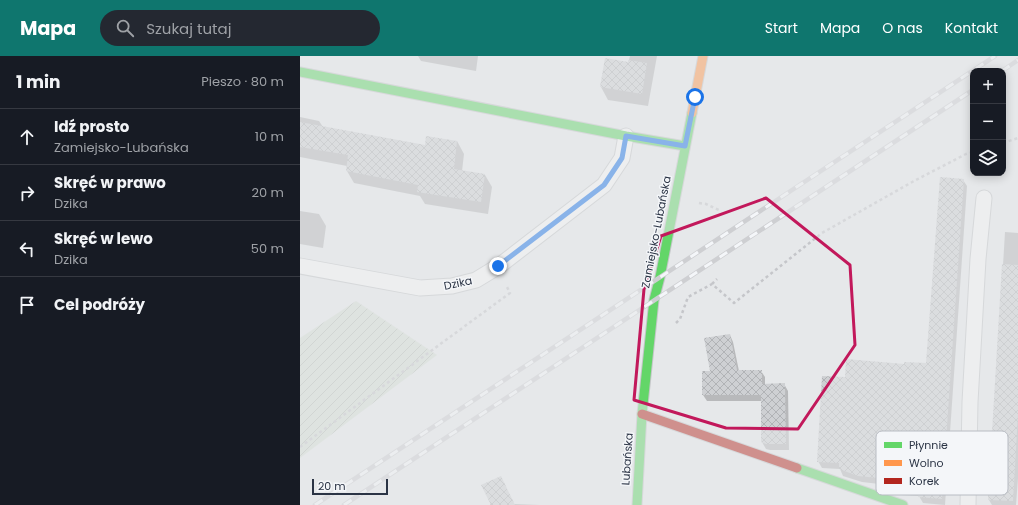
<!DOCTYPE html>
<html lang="pl">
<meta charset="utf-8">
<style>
body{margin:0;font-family:Poppins,sans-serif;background:#242831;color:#f1f3f6}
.controls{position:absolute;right:12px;top:12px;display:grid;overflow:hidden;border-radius:8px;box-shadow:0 2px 10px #0003}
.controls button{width:36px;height:36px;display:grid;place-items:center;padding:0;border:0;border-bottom:1px solid #363941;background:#171b24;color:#f1f3f6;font:20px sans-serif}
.scale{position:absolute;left:12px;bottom:10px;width:76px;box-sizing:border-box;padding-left:4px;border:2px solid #2b3445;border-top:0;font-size:11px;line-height:14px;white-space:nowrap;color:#2b3445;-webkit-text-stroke:3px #f4f6f9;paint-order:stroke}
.stop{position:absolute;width:12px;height:12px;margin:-9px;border:3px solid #1a73e8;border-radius:50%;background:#fff}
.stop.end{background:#1a73e8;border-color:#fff;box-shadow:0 1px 4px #0008}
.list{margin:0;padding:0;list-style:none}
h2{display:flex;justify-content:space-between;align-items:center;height:52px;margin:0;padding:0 16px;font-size:17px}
h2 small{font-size:13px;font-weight:400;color:#9ea1a6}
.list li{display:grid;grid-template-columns:26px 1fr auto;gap:12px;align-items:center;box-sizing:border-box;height:56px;padding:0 16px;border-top:1px solid #363941}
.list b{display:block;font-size:15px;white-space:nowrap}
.list p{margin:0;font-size:13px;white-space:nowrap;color:#9ea1a6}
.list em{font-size:13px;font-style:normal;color:#9ea1a6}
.icon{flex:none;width:22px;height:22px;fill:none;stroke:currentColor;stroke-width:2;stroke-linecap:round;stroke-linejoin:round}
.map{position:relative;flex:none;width:718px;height:449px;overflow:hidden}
header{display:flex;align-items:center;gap:24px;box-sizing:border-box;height:56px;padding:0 20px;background:#0f766e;color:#fff}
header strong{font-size:19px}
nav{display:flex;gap:22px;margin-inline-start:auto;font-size:14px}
.search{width:280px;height:36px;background:#242831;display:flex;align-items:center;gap:10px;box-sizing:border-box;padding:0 14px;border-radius:22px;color:#9ea1a6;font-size:15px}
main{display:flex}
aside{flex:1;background:#171b24}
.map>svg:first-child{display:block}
.garden{fill:url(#garden-furrows)}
.shadow{fill:#0003}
.building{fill:url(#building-cross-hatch)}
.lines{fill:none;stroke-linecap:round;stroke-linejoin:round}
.lane-casing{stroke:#c4c6c8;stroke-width:17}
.fast-casing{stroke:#c4c6c8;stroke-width:11}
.slow-casing{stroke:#c4c6c8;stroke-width:11}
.jam-casing{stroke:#c4c6c8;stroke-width:11}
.path{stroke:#c5c6ca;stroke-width:2.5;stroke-dasharray:3 3;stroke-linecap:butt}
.lane{stroke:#f5f6f7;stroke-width:15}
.fast{stroke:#63d668;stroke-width:9}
.slow{stroke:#ff974d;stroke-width:9}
.jam{stroke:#b3261e;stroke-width:9}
.rail-casing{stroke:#cecfd2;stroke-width:4.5}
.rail{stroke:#f4f6f9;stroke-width:3;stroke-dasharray:9;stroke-linecap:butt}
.route{stroke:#1a73e8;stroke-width:5}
.marked{fill:none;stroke:#c2185b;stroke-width:3;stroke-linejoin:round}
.labels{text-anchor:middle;stroke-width:3;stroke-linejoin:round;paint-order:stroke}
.street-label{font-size:11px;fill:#2b3445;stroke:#f4f6f9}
.key{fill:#f4f6f9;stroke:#b8bcc3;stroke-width:1}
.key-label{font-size:11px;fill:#2b3445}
</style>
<header>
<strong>Mapa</strong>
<div class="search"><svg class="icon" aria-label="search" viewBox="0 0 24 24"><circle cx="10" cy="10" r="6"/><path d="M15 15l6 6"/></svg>Szukaj tutaj</div>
<nav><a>Start</a><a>Mapa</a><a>O nas</a><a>Kontakt</a></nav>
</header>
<main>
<aside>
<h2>1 min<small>Pieszo · 80 m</small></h2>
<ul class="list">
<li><svg class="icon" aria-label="ahead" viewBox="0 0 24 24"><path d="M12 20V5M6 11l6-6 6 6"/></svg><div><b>Idź prosto</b><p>Zamiejsko-Lubańska</p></div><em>10 m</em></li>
<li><svg class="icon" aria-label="right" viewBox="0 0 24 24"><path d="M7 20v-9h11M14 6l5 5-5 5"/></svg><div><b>Skręć w prawo</b><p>Dzika</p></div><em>20 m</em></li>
<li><svg class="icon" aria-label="left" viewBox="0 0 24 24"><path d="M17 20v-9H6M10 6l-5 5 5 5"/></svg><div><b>Skręć w lewo</b><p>Dzika</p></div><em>50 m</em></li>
<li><svg class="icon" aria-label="arrive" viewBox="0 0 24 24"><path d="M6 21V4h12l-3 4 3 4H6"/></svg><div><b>Cel podróży</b></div></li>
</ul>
</aside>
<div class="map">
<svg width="718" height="449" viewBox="0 0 718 449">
<defs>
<pattern id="garden-furrows" width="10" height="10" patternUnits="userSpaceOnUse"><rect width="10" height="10" fill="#d6ded6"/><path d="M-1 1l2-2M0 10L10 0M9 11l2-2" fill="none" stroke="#b8bfb9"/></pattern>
<pattern id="building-cross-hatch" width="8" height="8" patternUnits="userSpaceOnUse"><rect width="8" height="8" fill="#ced0d3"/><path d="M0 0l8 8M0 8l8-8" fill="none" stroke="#b1b3b6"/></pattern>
</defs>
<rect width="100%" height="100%" fill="#e6e8ea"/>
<!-- garden -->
<path class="garden" d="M56,245L137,299L0,402V282Z"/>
<!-- shadow -->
<path class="shadow" d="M118,0H178L176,15L121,5Z
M330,0H357L348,50L308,44L301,31L328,8Z
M0,61L19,65L23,71L126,90L157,85L164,98L162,115L185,119L192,131L188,158L125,148L120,140L54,127L47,115V110L0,101Z
M663,124L667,130L645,449L623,447L619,440L601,439L597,433V430L562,426L543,420L540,413L522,412L518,405L546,322L605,309H627Z
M0,155L19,158L26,170L23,192L0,188Z
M705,176L718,177V422L716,449H692L689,444Z
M430,279L433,286L439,315H461L465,321V329L484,328L488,335L489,394H470L466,393L462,386V345H407L403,339V316H411Z
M190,445L214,448L240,449H190Z"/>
<!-- building -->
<path class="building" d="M305,2L328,6V4L347,7L342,38L300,31Z
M0,66L125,89L126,80L157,85L154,113L185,118L181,146L117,136L118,129L46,115L48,99L0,91Z
M640,121L664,123L642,443L618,441L619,434L596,433L597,424L558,420L539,413V407L517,406L522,320L545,321L546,303L604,308V306L626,307Z
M702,208L718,209V358L713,445L688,444Z
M430,278L437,314H462V328L485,327L486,388H466L461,386V339H402V315H410L404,282Z
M201,420L215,449H191L181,429Z"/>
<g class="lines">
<defs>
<path id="lane" d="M0,210L120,232L152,230L176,224L199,210L304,129L322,102L326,80
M668,449L670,346L678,203L684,142"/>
<path id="fast" d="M0,16L326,80L385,90
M497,412L603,449
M337,449L342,358L354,244L360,221L392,57"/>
<path id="slow" d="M392,57L403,0"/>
<path id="jam" d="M342,358L497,412"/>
</defs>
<!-- lane casing -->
<use href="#lane" class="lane-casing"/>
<!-- fast casing -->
<use href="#fast" class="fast-casing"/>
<!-- slow casing -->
<use href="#slow" class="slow-casing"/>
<!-- jam casing -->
<use href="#jam" class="jam-casing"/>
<!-- path -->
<path class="path" d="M703,87L718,82
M399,147L406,148L421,155
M412,228L417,223
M376,267L380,263L388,241L412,228L434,247L522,177L614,125L666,98L673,96
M0,391L210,237L206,229"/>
<!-- lane -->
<use href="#lane" class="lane"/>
<!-- fast -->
<use href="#fast" class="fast"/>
<!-- slow -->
<use href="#slow" class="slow"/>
<!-- jam -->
<use href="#jam" class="jam"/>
<defs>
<path id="rail" d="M702,15L718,4
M15,449L695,0
M44,449L673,34"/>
</defs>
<!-- rail casing -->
<use href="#rail" class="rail-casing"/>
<!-- rail -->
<use href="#rail" class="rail"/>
</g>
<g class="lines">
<!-- route -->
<path class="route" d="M198,210L304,129L322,102L326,80L385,90L395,41"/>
</g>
<!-- marked area -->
<path d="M0 0H718V449H0ZM466,142L550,209L555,289L498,373L426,372L334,344L344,233L361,180Z" fill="#e6e8ea" fill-opacity=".55" fill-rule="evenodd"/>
<path class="marked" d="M466,142L550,209L555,289L498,373L426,372L334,344L344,233L361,180Z"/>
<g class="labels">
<!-- street labels -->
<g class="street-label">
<text transform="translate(356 176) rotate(-79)" y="4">Zamiejsko-Lubańska</text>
<text transform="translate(158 227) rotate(-12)" y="4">Dzika</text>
<text transform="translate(327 403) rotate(-86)" y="4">Lubańska</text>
</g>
</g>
<!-- legend -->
<rect x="576" y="375" width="132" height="64" rx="6" class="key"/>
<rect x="584" y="386" width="18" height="6" fill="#63d668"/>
<rect x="584" y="404" width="18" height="6" fill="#ff974d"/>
<rect x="584" y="422" width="18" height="6" fill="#b3261e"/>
<g class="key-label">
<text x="609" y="393">Płynnie</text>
<text x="609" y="411">Wolno</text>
<text x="609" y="429">Korek</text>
</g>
</svg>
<div class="controls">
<button>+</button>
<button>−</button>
<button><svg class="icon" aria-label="layers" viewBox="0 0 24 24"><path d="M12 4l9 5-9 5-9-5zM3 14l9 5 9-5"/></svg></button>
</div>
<div class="scale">20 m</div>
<div class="stop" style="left:395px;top:41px"></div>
<div class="stop end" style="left:198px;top:210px"></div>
</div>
</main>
